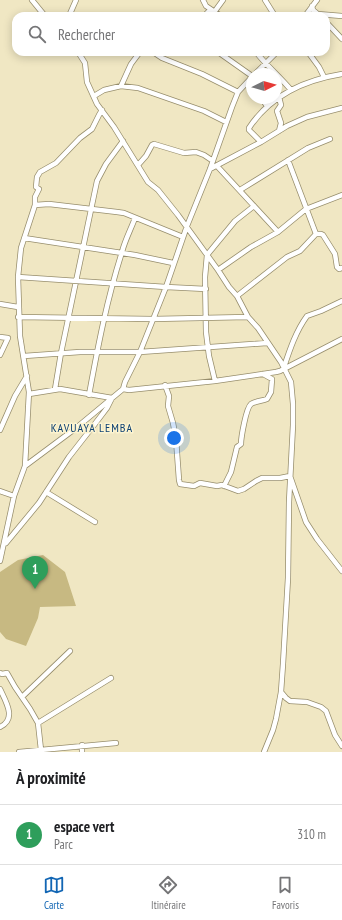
<!DOCTYPE html>
<html lang="fr">
<meta charset="utf-8">
<style>
body{margin:0;font-family:"PT Sans Narrow",sans-serif;background:#f2f2f2;color:#202124}
.compass{position:absolute;left:246px;top:68px;width:36px;height:36px;border-radius:50%;background:#fff;box-shadow:0 2px 10px #0003;rotate:85deg}
.you{position:absolute;left:174px;top:438px;width:14px;height:14px;margin:-10px;border:3px solid #fff;border-radius:50%;background:#1a73e8;box-shadow:0 0 0 6px #1a73e833}
.badge{display:grid;place-items:center;width:26px;height:26px;border-radius:50%;background:#1266b4;color:#fff;font-size:13px;font-weight:700}
.pin{position:absolute;translate:-50% -33px;filter:drop-shadow(0 1px 2px #0008)}
.pin::after{content:'';position:absolute;top:21px;width:14px;height:12px;background:inherit;clip-path:polygon(0 0,100% 0,50% 100%)}
.list{margin:0;padding:0;list-style:none}
h2{display:flex;justify-content:space-between;align-items:center;height:52px;margin:0;padding:0 16px;font-size:17px}
h2 small{font-size:13px;font-weight:400;color:#757577}
.list li{display:grid;grid-template-columns:26px 1fr auto;gap:12px;align-items:center;box-sizing:border-box;height:60px;padding:0 16px;border-top:1px solid #e0e0e0}
.list b{display:block;font-size:15px;white-space:nowrap}
.list p{margin:0;font-size:13px;white-space:nowrap;color:#757577}
.list em{font-size:13px;font-style:normal;color:#757577}
.icon{flex:none;width:22px;height:22px;fill:none;stroke:currentColor;stroke-width:2;stroke-linecap:round;stroke-linejoin:round}
.map{position:relative;flex:none;width:342px;height:752px;overflow:hidden}
.search{position:absolute;background:#fff;box-shadow:0 2px 10px #0003;left:12px;right:12px;top:12px;height:44px;display:flex;align-items:center;gap:10px;box-sizing:border-box;padding:0 14px;border-radius:12px;color:#757577;font-size:15px}
.sheet{height:112px;background:#fff}
nav{display:flex;justify-content:space-around;align-items:center;box-sizing:border-box;height:56px;border-top:1px solid #e0e0e0;background:#fff;font-size:11px;color:#757577}
nav a{display:grid;justify-items:center;gap:2px}
nav .on{color:#1266b4}
.map>svg:first-child{display:block}
.green{fill:#c7b982}
.lines{fill:none;stroke-linecap:round;stroke-linejoin:round}
.minor-casing{stroke:#978e6d;stroke-width:6}
.minor{stroke:#fff;stroke-width:4.5}
.labels{text-anchor:middle;stroke-width:3;stroke-linejoin:round;paint-order:stroke}
.quarter-label{font-size:12px;letter-spacing:1px;fill:#0e4173;stroke:#fdf4d0}
</style>
<div class="map">
<svg width="342" height="752" viewBox="0 0 342 752">
<rect width="100%" height="100%" fill="#f0e7c3"/>
<!-- green -->
<path class="green" d="M43,555L65,572L76,606L40,607L38,618L26,646L6,639L0,632V572L18,560Z"/>
<g class="lines">
<defs>
<path id="minor" d="M32,0L45,16
M203,0L206,6L221,16
M265,0L275,16
M312,6L313,10L320,16
M215,11L223,0
M318,14L342,16
M69,16L76,0
M204,16L209,11H215
M305,16L317,0
M326,22L342,39
M78,52L85,63L87,82L97,104L114,127L148,182L158,190L178,215L218,270L229,287L237,296L248,317L258,328L281,362L291,382L293,404V425L289,502L288,578L283,664L281,692L276,719L273,730L264,752
M153,52L162,58L202,74L238,92
M218,52L252,76
M256,52C267,66 280,77 291,90
M308,52L319,67L324,77
M255,74L277,52
M121,86L131,64L140,52
M94,96L104,90L121,86L138,88L204,111L226,122
M261,98L267,106
M279,131L281,123L277,111L281,105L279,97
M261,142L249,130V128C270,96 305,80 342,74
M138,165L146,156L152,145L154,144L184,153L196,152L204,155L213,161
M217,166L278,232
M210,169L261,142L287,126L307,117L342,108
M240,190L308,148L330,139
M35,205V197L39,189L36,187L37,177L40,172L56,163L80,138L92,129L99,115L102,110
M316,234H321L323,235L335,254L337,267L339,269L342,268
M24,238L135,255L173,263
M218,270L251,247L278,232L306,209L342,195
M18,277L166,287L206,289
M237,296L287,257L300,251L316,234L288,160
M0,304L18,307
M18,317L153,319L248,317
M0,337L8,338
M0,355L8,338
M24,356L80,352H140L267,343
M284,367C290,349 296,331 307,316L321,311L342,301
M215,381L209,356L206,332L205,277L207,255L235,221L254,206
M165,385L169,396L168,406L173,423L176,439L179,480L180,484L194,486L200,483L217,486L222,485L238,491L244,489L256,481L262,478H280L290,476L306,522L317,539L342,571
M55,389L61,353L97,181L106,164L123,141
M123,389L129,390L215,381L276,372L280,371L342,339
M89,395C98,346 107,299 122,252C125,240 131,229 135,218
M0,430L15,396L27,376
M25,466L76,428L123,389L125,382L140,352L166,287L187,226L210,169L232,107L238,92L252,77
M224,486L231,472L237,447L241,444C241,438 246,408 251,404C256,401 262,401 267,399L271,392L272,379L263,374
M0,491L14,496
M46,492L95,522
M6,543L39,503L69,457L94,425L107,408L112,398L60,389L29,394
M0,561L14,496L25,466L29,392L20,336L18,277L21,248L35,205L49,204L117,212L124,213L183,237
M0,673L2,674L7,673L15,687L30,709L38,723L41,750
M0,689C6,702 17,719 0,727
M281,692L286,698L290,701L307,702L321,707L326,711L335,735L342,746
M22,697L70,651
M38,723L111,678
M82,745V752
M19,752L116,743"/>
</defs>
<!-- minor casing -->
<use href="#minor" class="minor-casing"/>
<!-- minor -->
<use href="#minor" class="minor"/>
</g>
<g class="labels">
<!-- quarter labels -->
<g class="quarter-label">
<text x="92" y="432">KAVUAYA LEMBA</text>
</g>
</g>
</svg>
<svg class="compass" viewBox="-18 -18 36 36"><path d="M0-13l5 13h-10z" fill="#e53935"/><path d="M0 13l5-13h-10z" fill="#757577"/></svg>
<div class="you"></div>
<div class="pin badge" style="left:35px;top:589px;background:#2e9e5b">1</div>
<div class="search"><svg class="icon" aria-label="search" viewBox="0 0 24 24"><circle cx="10" cy="10" r="6"/><path d="M15 15l6 6"/></svg>Rechercher</div>
</div>
<section class="sheet">
<h2>À proximité<small></small></h2>
<ul class="list">
<li><span class="badge" style="background:#2e9e5b">1</span><div><b>espace vert</b><p>Parc</p></div><em>310 m</em></li>
</ul>
</section>
<nav>
<a class="on"><svg class="icon" aria-label="map" viewBox="0 0 24 24"><path d="M3 6l6-2 6 2 6-2v14l-6 2-6-2-6 2zM9 4v14M15 6v14"/></svg>Carte</a>
<a><svg class="icon" aria-label="directions" viewBox="0 0 24 24"><path d="M12 3l9 9-9 9-9-9zM9 14v-3h6M13 9l2 2-2 2"/></svg>Itinéraire</a>
<a><svg class="icon" aria-label="saved" viewBox="0 0 24 24"><path d="M7 4h10v16l-5-4-5 4z"/></svg>Favoris</a>
</nav>
